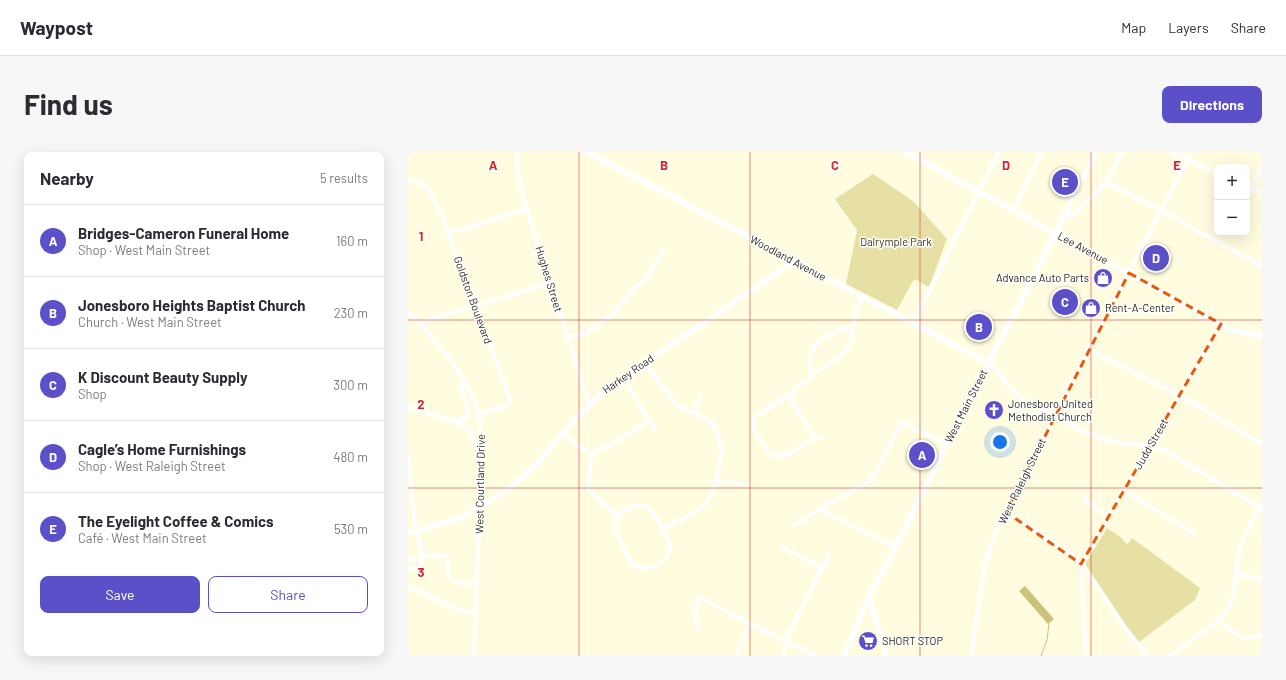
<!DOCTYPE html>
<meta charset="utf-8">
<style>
body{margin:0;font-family:Barlow,sans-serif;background:#f7f7f7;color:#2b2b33}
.controls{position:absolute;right:12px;top:12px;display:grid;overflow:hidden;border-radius:8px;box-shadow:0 4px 16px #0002}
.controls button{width:36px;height:36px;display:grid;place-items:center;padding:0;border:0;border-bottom:1px solid #e1e1e2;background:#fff;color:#2b2b33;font:20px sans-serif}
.you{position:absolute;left:592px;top:290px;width:14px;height:14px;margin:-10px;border:3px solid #fff;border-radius:50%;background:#1a73e8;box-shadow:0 0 0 6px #1a73e833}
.badge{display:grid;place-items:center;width:26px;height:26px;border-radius:50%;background:#5b50c8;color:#fff;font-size:13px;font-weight:700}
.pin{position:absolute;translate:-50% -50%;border:2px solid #fff;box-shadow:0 1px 4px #0006}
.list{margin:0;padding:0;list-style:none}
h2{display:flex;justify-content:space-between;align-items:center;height:52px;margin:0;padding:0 16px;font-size:17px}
h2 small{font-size:13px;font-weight:400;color:#7c7c81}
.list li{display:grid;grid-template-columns:26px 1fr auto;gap:12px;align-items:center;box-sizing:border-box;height:72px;padding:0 16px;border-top:1px solid #e1e1e2}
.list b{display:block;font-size:15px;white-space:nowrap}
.list p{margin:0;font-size:13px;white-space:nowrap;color:#7c7c81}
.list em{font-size:13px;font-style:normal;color:#7c7c81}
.actions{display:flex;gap:8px;padding:12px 16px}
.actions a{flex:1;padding:9px 0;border:1px solid #5b50c8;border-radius:8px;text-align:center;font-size:14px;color:#5b50c8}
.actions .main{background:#5b50c8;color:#fff}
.map{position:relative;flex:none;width:854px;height:504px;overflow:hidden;border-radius:8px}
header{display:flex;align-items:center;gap:24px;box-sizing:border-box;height:56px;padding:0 20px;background:#fff;border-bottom:1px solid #e1e1e2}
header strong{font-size:19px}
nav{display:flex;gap:22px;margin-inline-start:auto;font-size:14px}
.intro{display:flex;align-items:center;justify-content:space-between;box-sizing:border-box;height:96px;padding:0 24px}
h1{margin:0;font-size:28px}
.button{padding:10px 18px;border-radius:8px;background:#5b50c8;color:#fff;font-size:14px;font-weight:700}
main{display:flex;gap:24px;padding:0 24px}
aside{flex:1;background:#fff;border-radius:8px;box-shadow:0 4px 16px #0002}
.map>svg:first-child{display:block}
.green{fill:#e7e0a5}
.water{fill:#ccc37a}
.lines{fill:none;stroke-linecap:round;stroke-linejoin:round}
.stream{stroke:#ccc37a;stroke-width:1}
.street{stroke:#fff;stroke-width:4}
.secondary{stroke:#fff;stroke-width:5.5}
.marked{fill:none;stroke:#e8590c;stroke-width:3;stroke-dasharray:8 5;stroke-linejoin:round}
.grid{fill:none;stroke:#d62828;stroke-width:1;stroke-opacity:0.55}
.labels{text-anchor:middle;stroke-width:3;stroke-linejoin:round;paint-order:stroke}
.park-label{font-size:11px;fill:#3b3716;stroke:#fff}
.street-label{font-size:11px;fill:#2b2a1f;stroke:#fff}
.poi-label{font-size:11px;fill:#2b2a1f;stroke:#fff;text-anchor:start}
.grid-label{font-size:13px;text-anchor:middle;font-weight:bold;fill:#d62828;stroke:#fff;stroke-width:3;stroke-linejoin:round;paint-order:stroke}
</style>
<header>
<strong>Waypost</strong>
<nav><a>Map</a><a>Layers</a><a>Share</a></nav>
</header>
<div class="intro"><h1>Find us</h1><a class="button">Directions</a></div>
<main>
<aside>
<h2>Nearby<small>5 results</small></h2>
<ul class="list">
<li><span class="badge">A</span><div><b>Bridges-Cameron Funeral Home</b><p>Shop · West Main Street</p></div><em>160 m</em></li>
<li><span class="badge">B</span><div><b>Jonesboro Heights Baptist Church</b><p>Church · West Main Street</p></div><em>230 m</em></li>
<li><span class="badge">C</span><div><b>K Discount Beauty Supply</b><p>Shop</p></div><em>300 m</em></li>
<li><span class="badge">D</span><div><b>Cagle’s Home Furnishings</b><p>Shop · West Raleigh Street</p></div><em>480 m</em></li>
<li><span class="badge">E</span><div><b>The Eyelight Coffee &amp; Comics</b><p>Café · West Main Street</p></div><em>530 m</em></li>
</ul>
<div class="actions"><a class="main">Save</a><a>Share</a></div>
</aside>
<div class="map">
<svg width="854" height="504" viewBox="0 0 854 504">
<rect width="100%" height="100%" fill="#fffce0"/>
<!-- green -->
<path class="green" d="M465,22L505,49L539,87L521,135L506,127L489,158L438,132L449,78L427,47Z
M699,376L714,386L719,393L724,386L792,436L787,448L731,490L723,481L679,415L678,411Z"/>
<!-- water -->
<path class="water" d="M617,434L646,467L640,472L611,439Z"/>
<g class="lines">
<!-- stream -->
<path class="stream" d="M633,504L639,488L641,471"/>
<!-- street -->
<path class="street" d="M109,0C108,31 121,62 130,92C146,145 164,198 181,251
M764,0L809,21
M0,28L10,29L22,39L34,64L66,154L87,206L100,241L102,247L100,252L94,255L70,262
M698,30L754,59L854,114
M839,35L854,41
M842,36L854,14
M605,58L634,0
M658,62L664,63L668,61L698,30L714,0
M41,81L119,57
M0,159C28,190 59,220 70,262C73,274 73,288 74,301L66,504
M11,171L142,131
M505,171L591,0
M160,187L179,180L205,162L227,135L238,126L256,98
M680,197L771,243L854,292
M236,210L267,251C277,260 292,261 302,270C308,276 312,287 313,295C314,307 306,345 297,353C288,361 265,371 254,377
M581,211L587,216L603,237L615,247L679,281L697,287L711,291L742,293L756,298L854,357
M403,224C402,218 401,212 402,205C405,186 429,178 445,174
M215,225L247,278
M382,242L354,260L346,266L345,275C350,283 354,293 360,299C373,313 395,293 407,285
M0,255L45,269L53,268L59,264V257L53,237L56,227
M286,261L292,243
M45,269C51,272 58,275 62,279C69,287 62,292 73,301
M155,281C163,287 173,299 184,300C194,300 231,275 241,269
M412,286L407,285L387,255L382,242L403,224L433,204L440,196L444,186L447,160L455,145
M184,300L180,333L182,339L209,364
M0,304L8,379L13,396V414L12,416H4L0,413
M307,328L335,332
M716,338L787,382
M677,344V348L701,364
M232,353C236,354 240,355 243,358C247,363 261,388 262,394C263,410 237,423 225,412C219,406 212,388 207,380C204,362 217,357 232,353Z
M411,357L487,395
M598,360L650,393L669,407L684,426L716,474L729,491L741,504
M386,373L424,350L459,331L465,326L493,270L539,292
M374,395L414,416
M13,403L38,404C41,407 40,411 40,416C39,434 57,431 69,431
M0,408H13
M829,422L854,427
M0,435C23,442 44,459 68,461
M810,469L833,486L854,484
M290,475L287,460L291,445L342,472L409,504
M328,504L342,472
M375,504L380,482L421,403
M563,504L577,411L587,382L680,197L784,0
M678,504L673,412L813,172
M762,504C773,496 785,487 796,479C803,474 810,470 815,464C831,443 826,419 832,396C836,381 846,366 854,353"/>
<!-- secondary -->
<path class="secondary" d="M179,0L581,211
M498,0L673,95L822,178L854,184
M0,381L53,366L102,336L128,313L165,269L195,239L227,216L280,182L386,109
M461,444L478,504
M436,504L461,444L487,395L539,292L648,81L674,27L688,0"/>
</g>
<!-- marked area -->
<path class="marked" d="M721,121L813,172L673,412L598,360Z"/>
<!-- grid -->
<path class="grid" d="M171,0V504M342,0V504M512,0V504M683,0V504M0,168H854M0,336H854"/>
<!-- icons -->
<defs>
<symbol id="shop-disc" viewBox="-11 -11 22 22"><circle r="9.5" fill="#5b50c8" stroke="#fff"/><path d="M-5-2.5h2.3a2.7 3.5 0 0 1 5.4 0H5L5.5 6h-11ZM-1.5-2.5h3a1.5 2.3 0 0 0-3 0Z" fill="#fff"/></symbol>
<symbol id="church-disc" viewBox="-11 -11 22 22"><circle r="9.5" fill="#5b50c8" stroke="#fff"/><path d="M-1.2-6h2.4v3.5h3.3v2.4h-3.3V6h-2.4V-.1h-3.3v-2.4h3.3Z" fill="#fff"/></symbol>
<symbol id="supermarket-disc" viewBox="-11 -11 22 22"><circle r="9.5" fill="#5b50c8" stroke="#fff"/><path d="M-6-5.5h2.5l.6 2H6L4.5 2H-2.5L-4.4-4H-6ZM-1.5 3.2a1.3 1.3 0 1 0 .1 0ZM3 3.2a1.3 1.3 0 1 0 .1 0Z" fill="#fff"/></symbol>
</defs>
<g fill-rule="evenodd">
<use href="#shop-disc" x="684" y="115" width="22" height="22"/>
<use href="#shop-disc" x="672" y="145" width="22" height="22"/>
<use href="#church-disc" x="575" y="247" width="22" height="22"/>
<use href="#supermarket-disc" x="449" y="478" width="22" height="22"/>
</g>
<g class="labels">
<!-- park labels -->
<g class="park-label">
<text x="488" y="94">Dalrymple Park</text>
</g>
<!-- street labels -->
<g class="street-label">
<text transform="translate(675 96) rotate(28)" y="4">Lee Avenue</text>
<text transform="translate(380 106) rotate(28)" y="4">Woodland Avenue</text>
<text transform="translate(141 127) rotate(73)" y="4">Hughes Street</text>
<text transform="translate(65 148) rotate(70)" y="4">Goldston Boulevard</text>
<text transform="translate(220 222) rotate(-35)" y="4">Harkey Road</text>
<text transform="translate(558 254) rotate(-63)" y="4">West Main Street</text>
<text transform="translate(743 292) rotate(-60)" y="4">Judd Street</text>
<text transform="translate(614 329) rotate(-64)" y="4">West Raleigh Street</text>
<text transform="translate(72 332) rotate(-89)" y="4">West Courtland Drive</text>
</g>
<!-- poi labels -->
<g class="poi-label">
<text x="681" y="130" text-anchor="end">Advance Auto Parts</text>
<text x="697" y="160">Rent-A-Center</text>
<text x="600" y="256">Jonesboro United<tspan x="600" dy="13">Methodist Church</tspan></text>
<text x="474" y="493">SHORT STOP</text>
</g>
</g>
<g class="grid-label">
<text x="85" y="18">A</text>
<text x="256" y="18">B</text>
<text x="427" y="18">C</text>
<text x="598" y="18">D</text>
<text x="769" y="18">E</text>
<text x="13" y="89">1</text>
<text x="13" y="257">2</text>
<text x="13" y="425">3</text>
</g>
</svg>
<div class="controls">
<button>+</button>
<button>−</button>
</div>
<div class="you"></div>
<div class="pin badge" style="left:514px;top:303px">A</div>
<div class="pin badge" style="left:571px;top:175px">B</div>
<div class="pin badge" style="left:657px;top:150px">C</div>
<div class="pin badge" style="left:748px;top:106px">D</div>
<div class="pin badge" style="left:657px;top:30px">E</div>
</div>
</main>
